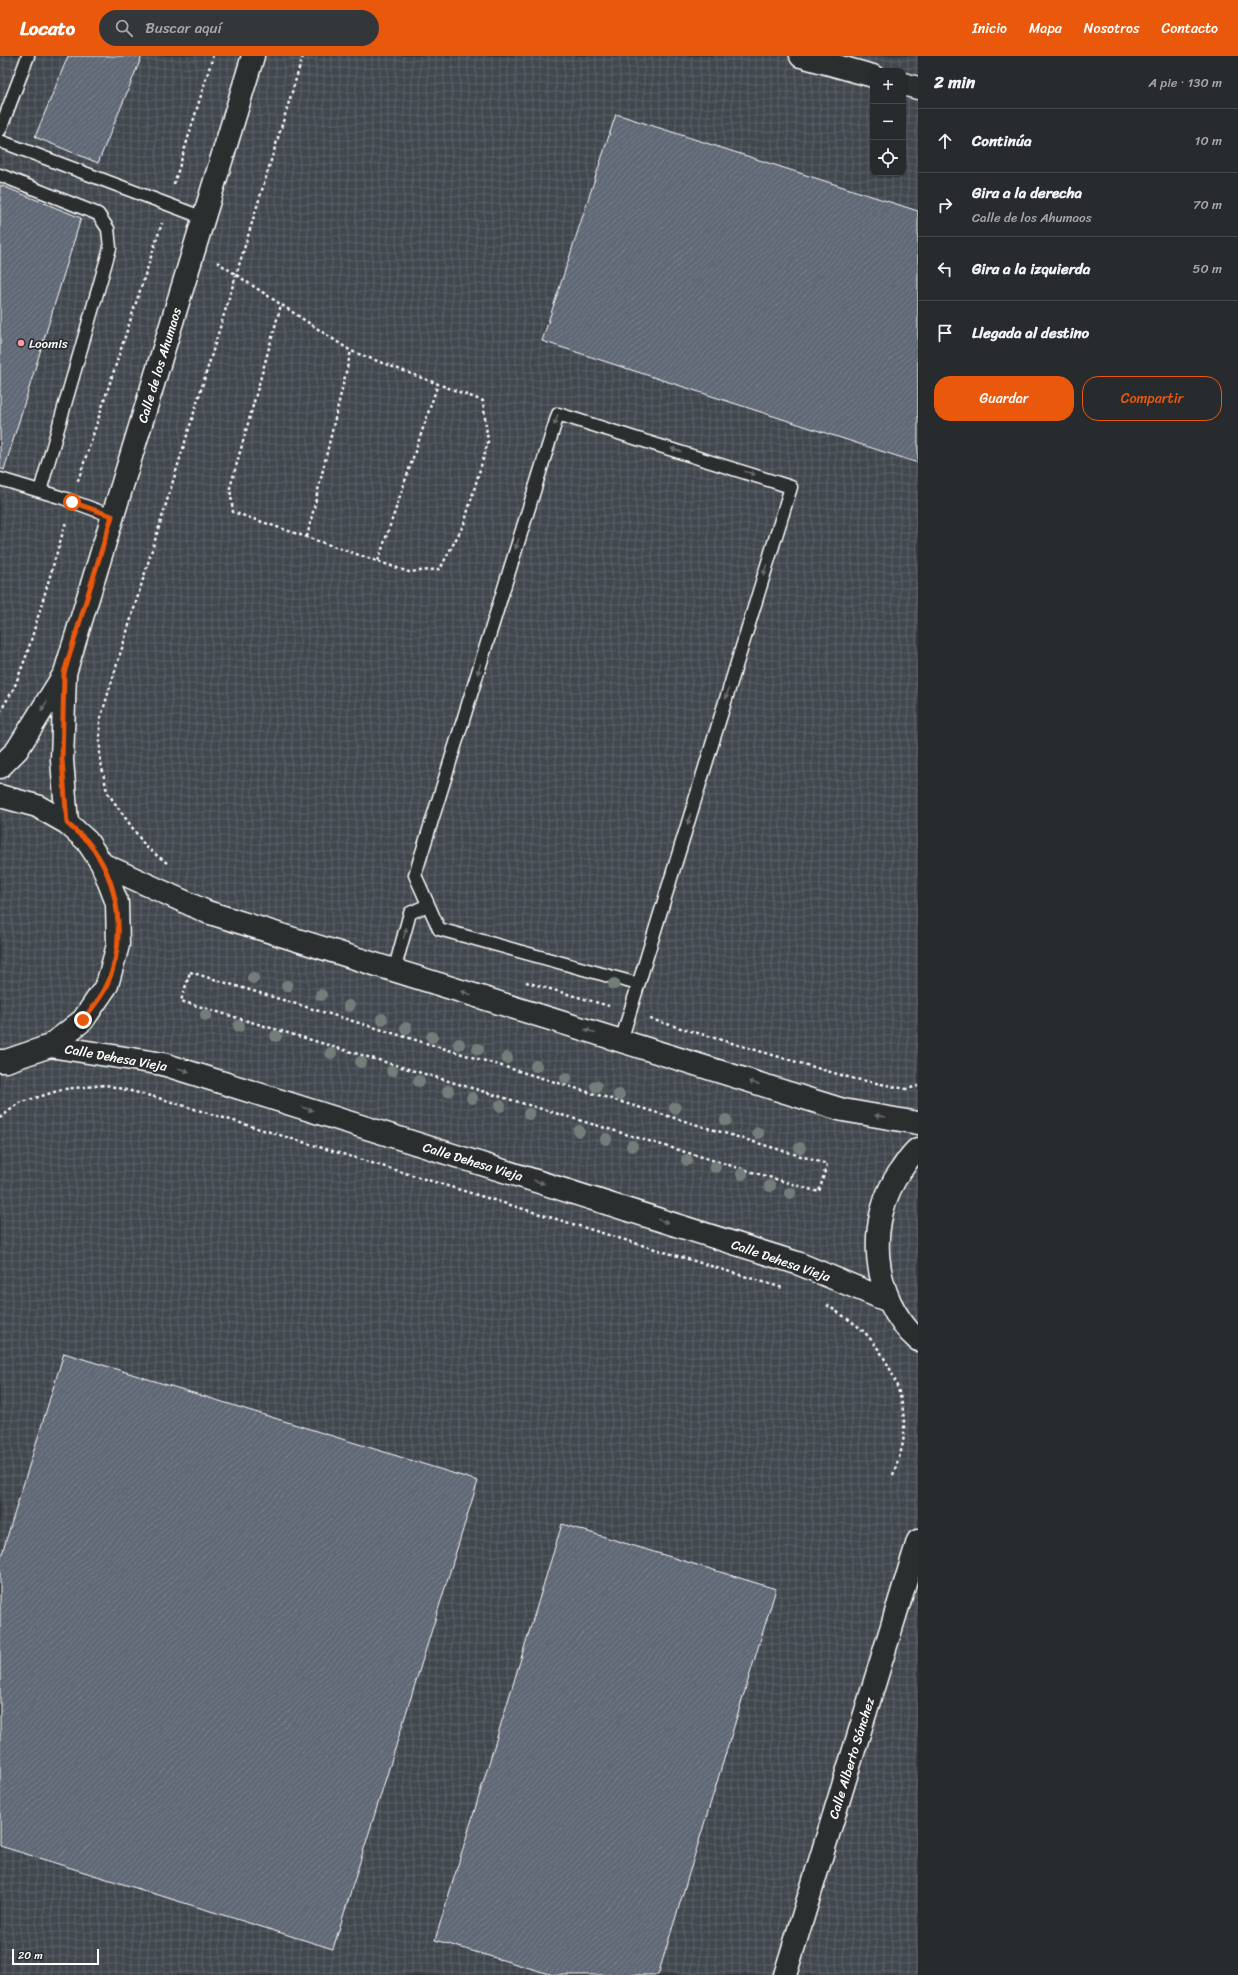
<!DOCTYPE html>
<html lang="es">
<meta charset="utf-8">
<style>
body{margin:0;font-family:Sriracha,sans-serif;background:#343739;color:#f1f3f6}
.controls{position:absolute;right:12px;top:12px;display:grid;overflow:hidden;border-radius:8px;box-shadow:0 1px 3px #0004}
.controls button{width:36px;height:36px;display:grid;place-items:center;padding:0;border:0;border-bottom:1px solid #444749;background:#282b2d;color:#f1f3f6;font:20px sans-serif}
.scale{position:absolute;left:12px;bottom:10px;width:87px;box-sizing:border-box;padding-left:4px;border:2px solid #fff;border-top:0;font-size:11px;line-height:14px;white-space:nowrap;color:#fff;-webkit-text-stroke:3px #2a2d2e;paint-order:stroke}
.stop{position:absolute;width:12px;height:12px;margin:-9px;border:3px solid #ea580c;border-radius:50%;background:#fff}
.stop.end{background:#ea580c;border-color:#fff;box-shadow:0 1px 4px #0008}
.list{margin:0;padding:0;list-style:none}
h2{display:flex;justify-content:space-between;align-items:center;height:52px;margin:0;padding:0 16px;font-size:17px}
h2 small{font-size:13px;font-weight:400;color:#a5a7aa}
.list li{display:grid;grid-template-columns:26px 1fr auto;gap:12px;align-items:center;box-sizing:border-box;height:64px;padding:0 16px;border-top:1px solid #444749}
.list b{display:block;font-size:15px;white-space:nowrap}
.list p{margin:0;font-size:13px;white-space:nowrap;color:#a5a7aa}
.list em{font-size:13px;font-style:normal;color:#a5a7aa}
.actions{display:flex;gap:8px;padding:12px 16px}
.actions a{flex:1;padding:9px 0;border:1px solid #ea580c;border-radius:16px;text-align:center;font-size:14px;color:#ea580c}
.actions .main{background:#ea580c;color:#fff}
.icon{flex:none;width:22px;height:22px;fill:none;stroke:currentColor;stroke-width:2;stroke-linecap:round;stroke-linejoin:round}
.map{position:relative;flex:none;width:918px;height:1919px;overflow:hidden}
header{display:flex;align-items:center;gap:24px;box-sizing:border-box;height:56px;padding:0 20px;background:#ea580c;color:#fff}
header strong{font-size:19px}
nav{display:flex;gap:22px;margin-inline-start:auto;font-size:14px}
.search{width:280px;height:36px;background:#343739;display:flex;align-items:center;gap:10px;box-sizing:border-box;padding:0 14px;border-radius:22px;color:#a5a7aa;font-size:15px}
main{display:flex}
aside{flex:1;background:#282b2d}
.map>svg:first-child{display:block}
.industrial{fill:url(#industrial-grid);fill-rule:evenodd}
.building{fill:url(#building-hatch);stroke:#fff}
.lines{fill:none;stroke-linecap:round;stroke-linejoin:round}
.lane-casing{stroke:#fff;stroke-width:15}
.street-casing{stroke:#fff;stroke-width:25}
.path{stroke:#fff;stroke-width:2.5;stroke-dasharray:3 3;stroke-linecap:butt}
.lane{stroke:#2a2d2e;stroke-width:12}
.street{stroke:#2a2d2e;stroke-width:22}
.tree{fill:#747d7a}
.oneway{fill:#6a6c6d}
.route{stroke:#ea580c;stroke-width:5}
.poi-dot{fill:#ff9aa2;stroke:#2a2d2e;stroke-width:1.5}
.labels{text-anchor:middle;stroke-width:3.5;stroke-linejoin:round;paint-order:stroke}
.poi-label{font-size:13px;fill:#fff;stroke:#2a2d2e;text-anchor:start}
.street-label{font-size:13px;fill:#fff;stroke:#2a2d2e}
</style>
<header>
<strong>Locato</strong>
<div class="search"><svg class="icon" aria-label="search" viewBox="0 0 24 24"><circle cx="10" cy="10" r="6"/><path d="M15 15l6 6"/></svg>Buscar aquí</div>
<nav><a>Inicio</a><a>Mapa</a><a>Nosotros</a><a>Contacto</a></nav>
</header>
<main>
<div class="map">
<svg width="918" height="1919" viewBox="0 0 918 1919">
<defs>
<pattern id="industrial-grid" width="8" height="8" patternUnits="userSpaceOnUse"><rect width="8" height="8" fill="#42474d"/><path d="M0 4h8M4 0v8" fill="none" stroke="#5e6368"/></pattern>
<pattern id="building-hatch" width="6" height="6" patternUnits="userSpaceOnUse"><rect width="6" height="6" fill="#606876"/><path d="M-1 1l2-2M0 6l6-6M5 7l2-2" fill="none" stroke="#787f8b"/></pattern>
</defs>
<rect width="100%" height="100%" fill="#35393c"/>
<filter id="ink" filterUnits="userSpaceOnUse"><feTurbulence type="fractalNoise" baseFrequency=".025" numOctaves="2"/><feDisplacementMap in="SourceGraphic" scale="8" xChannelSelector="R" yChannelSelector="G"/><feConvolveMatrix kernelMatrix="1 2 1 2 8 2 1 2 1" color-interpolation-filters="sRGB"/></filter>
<g filter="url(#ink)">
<!-- industrial -->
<path class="industrial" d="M0,0H918V1919H0ZM873,15H903V117H873Z"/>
<!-- building -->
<path class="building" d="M68,0H142L98,107L35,81Z
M616,58L918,155V407L542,285Z
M0,129L81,162L4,414L0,412Z
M64,1297L478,1425L333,1893L0,1790V1504Z
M562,1468L776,1533L658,1919H553L435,1884Z"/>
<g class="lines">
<defs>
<path id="lane" d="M0,74L28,0
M0,85L204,162
M0,119L98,158L108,173L110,192L40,435
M0,423L63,442L112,460
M394,915L410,857L428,849
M621,985C678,800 734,615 791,431L558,358L415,819L439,873L638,928"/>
<path id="street" d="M801,0L873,20
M903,28L918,32
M65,618L62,704L67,767
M0,711L17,694L65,617L253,0
M0,740L37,750L67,767L87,785L102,808L117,847L118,889L107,929L83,964L50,990L6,1005H0
M102,808L207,856L843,1054L918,1067
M50,990L163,1008L797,1207L889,1245
M918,1093C911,1098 906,1107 901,1114C865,1164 871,1243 918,1284
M785,1919L918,1485"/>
</defs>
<!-- lane casing -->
<use href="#lane" class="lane-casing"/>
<!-- street casing -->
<use href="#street" class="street-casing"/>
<!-- path -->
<path class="path" d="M174,128L213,0
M217,206L351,295L483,345L488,386L464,468L440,513L409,516L233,456L230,432L281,249
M78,425L162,167
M307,481L351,295
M378,505L438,328
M0,656L14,632L27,598L66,466
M167,807L146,791L107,736L100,702V664L303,0
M190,916L827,1108L819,1136L181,945Z
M526,926L609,950
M650,963L851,1022L906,1033L918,1030
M0,1062L19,1047L64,1033L106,1029L155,1041L783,1232
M827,1249C837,1256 850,1264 860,1272C890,1300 909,1346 903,1386C901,1398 896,1410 892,1422"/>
<!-- lane -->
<use href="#lane" class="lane"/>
<!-- street -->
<use href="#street" class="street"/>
</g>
<!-- trees -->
<g class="tree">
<circle cx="253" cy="922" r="6"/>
<circle cx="614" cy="928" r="6"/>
<circle cx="287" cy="930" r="6"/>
<circle cx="321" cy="939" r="6"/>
<circle cx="349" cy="950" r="6"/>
<circle cx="206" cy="959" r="6"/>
<circle cx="382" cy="963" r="6"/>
<circle cx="239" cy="970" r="6"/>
<circle cx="406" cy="972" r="6"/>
<circle cx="276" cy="980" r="6"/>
<circle cx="432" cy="981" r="6"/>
<circle cx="459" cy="988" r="6"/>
<circle cx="478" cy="993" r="6"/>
<circle cx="331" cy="997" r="6"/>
<circle cx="507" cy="1002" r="6"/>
<circle cx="361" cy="1006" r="6"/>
<circle cx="536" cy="1010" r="6"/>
<circle cx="392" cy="1015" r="6"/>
<circle cx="566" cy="1022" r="6"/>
<circle cx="419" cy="1025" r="6"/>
<circle cx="596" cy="1030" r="6"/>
<circle cx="448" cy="1035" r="6"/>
<circle cx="619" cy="1039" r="6"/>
<circle cx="472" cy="1042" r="6"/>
<circle cx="500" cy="1050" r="6"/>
<circle cx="675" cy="1052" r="6"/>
<circle cx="529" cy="1058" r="6"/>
<circle cx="726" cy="1064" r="6"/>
<circle cx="579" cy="1075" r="6"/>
<circle cx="758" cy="1077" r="6"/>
<circle cx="606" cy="1083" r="6"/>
<circle cx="632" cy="1090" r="6"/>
<circle cx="800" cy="1092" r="6"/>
<circle cx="687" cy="1104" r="6"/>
<circle cx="715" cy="1111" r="6"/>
<circle cx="742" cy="1118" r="6"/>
<circle cx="770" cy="1130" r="6"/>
<circle cx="790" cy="1137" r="6"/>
</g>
<!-- one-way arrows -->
<defs><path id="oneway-solid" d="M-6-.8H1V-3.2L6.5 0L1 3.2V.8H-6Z"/></defs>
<g class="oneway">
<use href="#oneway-solid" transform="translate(556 364) rotate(108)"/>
<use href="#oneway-solid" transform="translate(676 394) rotate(-162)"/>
<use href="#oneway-solid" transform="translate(750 417) rotate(17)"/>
<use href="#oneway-solid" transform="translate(517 488) rotate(107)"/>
<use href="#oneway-solid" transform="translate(765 514) rotate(107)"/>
<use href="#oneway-solid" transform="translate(479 613) rotate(107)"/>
<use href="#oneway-solid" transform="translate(727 638) rotate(107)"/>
<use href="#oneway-solid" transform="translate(44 650) rotate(122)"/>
<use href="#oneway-solid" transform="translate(689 763) rotate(107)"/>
<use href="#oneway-solid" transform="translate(405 877) rotate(-74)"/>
<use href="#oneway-solid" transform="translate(466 937) rotate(-163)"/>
<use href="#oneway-solid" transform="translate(590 975) rotate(-163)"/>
<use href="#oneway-solid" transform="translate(184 1014) rotate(17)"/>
<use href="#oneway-solid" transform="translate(754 1027) rotate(-163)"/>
<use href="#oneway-solid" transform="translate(308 1053) rotate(17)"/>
<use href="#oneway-solid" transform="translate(880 1060) rotate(-171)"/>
<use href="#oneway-solid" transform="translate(539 1126) rotate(17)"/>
<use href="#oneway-solid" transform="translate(663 1165) rotate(17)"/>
</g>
</g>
<g class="lines" filter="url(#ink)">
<!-- route -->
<path class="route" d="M72,446L112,460L64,617L62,704L67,767C73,773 81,779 87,785C120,824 127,883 107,929C102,941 91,953 83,964"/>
</g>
<!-- markers -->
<circle class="poi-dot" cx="21" cy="287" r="4"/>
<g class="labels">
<!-- poi labels -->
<g class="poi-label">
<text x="29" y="292">Loomis</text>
</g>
<!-- street labels -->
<g class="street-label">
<text transform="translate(159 309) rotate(-73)" y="5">Calle de los Ahumaos</text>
<text transform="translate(116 1001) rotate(10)" y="5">Calle Dehesa Vieja</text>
<text transform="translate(473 1105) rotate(17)" y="5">Calle Dehesa Vieja</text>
<text transform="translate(781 1204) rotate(19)" y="5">Calle Dehesa Vieja</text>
<text transform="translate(851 1702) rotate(-73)" y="5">Calle Alberto Sánchez</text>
</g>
</g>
</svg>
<div class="controls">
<button>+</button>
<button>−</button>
<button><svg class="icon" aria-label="locate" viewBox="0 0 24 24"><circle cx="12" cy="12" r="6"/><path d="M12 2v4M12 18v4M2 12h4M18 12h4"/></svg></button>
</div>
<div class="scale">20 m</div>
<div class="stop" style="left:72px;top:446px"></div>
<div class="stop end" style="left:83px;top:964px"></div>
</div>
<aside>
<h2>2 min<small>A pie · 130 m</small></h2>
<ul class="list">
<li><svg class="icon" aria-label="ahead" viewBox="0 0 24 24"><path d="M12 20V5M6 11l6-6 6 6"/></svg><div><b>Continúa</b></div><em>10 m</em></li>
<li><svg class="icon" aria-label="right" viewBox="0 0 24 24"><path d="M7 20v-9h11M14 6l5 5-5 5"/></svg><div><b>Gira a la derecha</b><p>Calle de los Ahumaos</p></div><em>70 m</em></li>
<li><svg class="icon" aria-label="left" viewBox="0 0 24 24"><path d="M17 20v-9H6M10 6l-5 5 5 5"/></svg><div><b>Gira a la izquierda</b></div><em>50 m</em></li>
<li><svg class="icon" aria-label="arrive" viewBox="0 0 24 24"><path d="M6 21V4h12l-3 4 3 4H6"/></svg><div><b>Llegada al destino</b></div></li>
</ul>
<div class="actions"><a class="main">Guardar</a><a>Compartir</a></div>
</aside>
</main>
